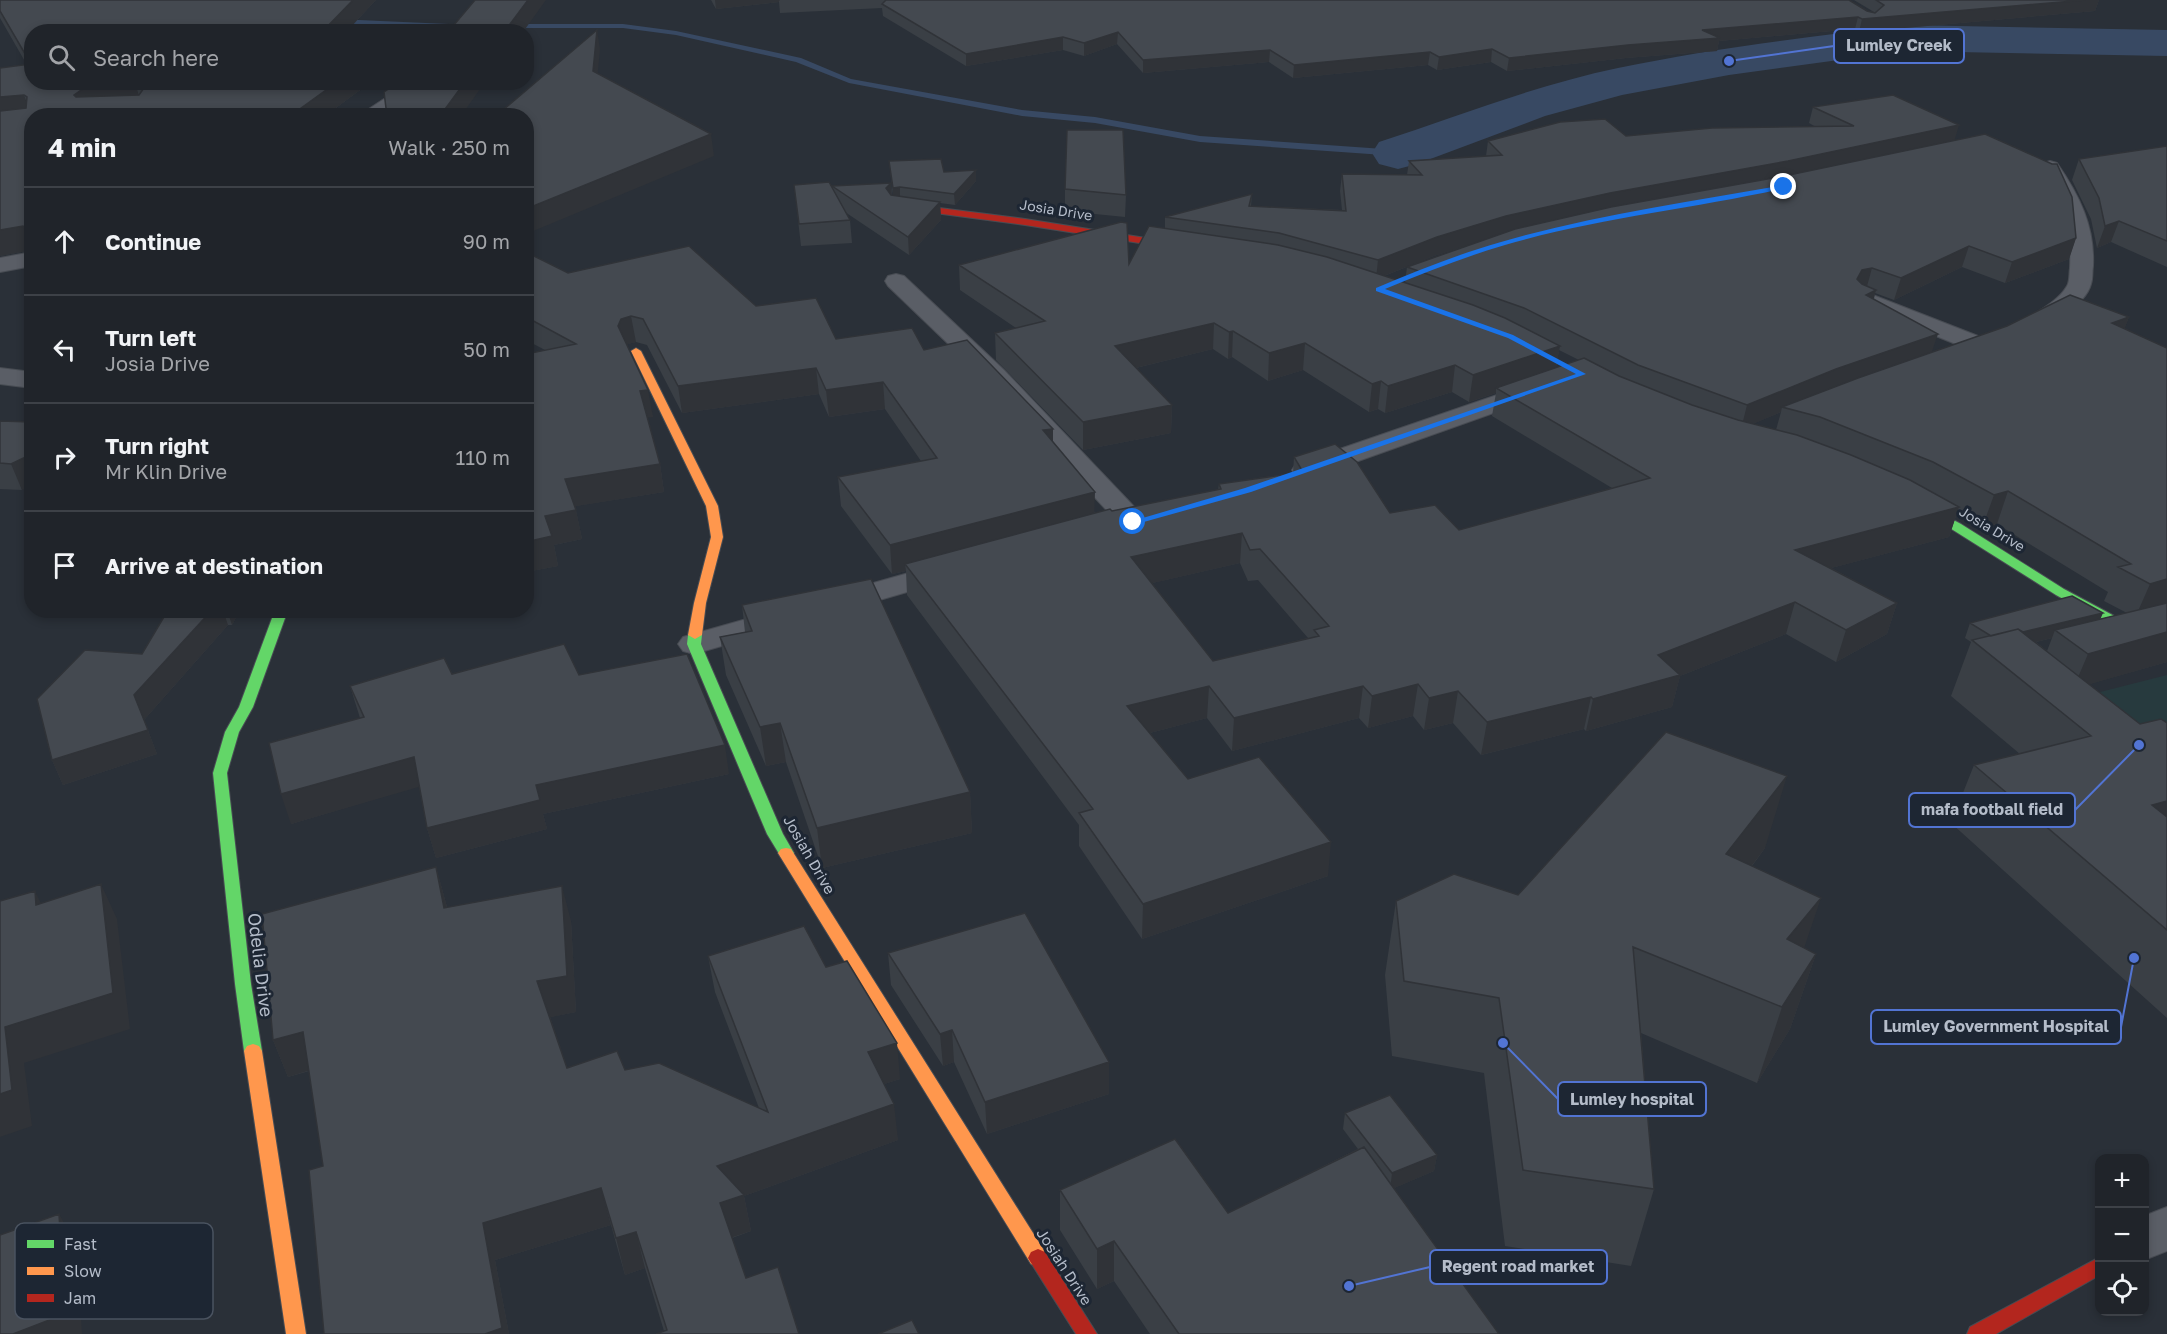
<!DOCTYPE html>
<meta charset="utf-8">
<style>
body{margin:0;font-family:"Golos Text",sans-serif;background:#282c32;color:#f1f3f6}
.controls{position:absolute;right:18px;bottom:18px;display:grid;overflow:hidden;border-radius:12px;box-shadow:0 3px 9px #0003}
.controls button{width:54px;height:54px;display:grid;place-items:center;padding:0;border:0;border-bottom:2px solid #3d4147;background:#20242a;color:#f1f3f6;font:30px sans-serif}
.stop{position:absolute;width:18px;height:18px;margin:-14px;border:4px solid #1a73e8;border-radius:50%;background:#fff}
.stop.end{background:#1a73e8;border-color:#fff;box-shadow:0 2px 6px #0008}
.list{margin:0;padding:0;list-style:none}
h2{display:flex;justify-content:space-between;align-items:center;height:78px;margin:0;padding:0 24px;font-size:26px}
h2 small{font-size:20px;font-weight:400;color:#a2a4a8}
.list li{display:grid;grid-template-columns:39px 1fr auto;gap:18px;align-items:center;box-sizing:border-box;height:108px;padding:0 24px;border-top:2px solid #3d4147}
.list b{display:block;font-size:22px;white-space:nowrap}
.list p{margin:0;font-size:20px;white-space:nowrap;color:#a2a4a8}
.list em{font-size:20px;font-style:normal;color:#a2a4a8}
.icon{flex:none;width:33px;height:33px;fill:none;stroke:currentColor;stroke-width:2;stroke-linecap:round;stroke-linejoin:round}
.map{position:relative;flex:none;width:2167px;height:1334px;overflow:hidden}
.search{position:absolute;background:#20242a;box-shadow:0 3px 9px #0003;left:24px;top:24px;width:510px;height:66px;display:flex;align-items:center;gap:15px;box-sizing:border-box;padding:0 21px;border-radius:24px;color:#a2a4a8;font-size:22px}
.panel{position:absolute;background:#20242a;box-shadow:0 3px 9px #0003;left:24px;top:108px;width:510px;height:510px;border-radius:24px}
.map>svg:first-child{display:block}
.green{fill:#273a3e}
.lines{fill:none;stroke-linecap:round;stroke-linejoin:round}
.stream{fill:#384963;fill-rule:evenodd}
.river{fill:#384963;fill-rule:evenodd}
.street-casing{stroke:#484c53;stroke-width:2}
.fast-casing{stroke:#484c53;stroke-width:2}
.slow-casing{stroke:#484c53;stroke-width:2}
.jam-casing{stroke:#484c53;stroke-width:2}
.street{fill:#5a5e66;fill-rule:evenodd}
.fast{fill:#63d668;fill-rule:evenodd}
.slow{fill:#ff974d;fill-rule:evenodd}
.jam{fill:#b3261e;fill-rule:evenodd}
.wall{fill:#3a3f45;fill-rule:evenodd}
.shaded-wall{fill:#303338}
.building{fill:#444950;stroke:#303338;stroke-width:1.5;fill-rule:evenodd}
.route{fill:#1a73e8}
.labels{text-anchor:middle;stroke-width:6;stroke-linejoin:round;paint-order:stroke}
.far-street-label{font-size:14px;fill:#b4bcc9;stroke:#1d2633}
.street-label{font-size:15px;fill:#b4bcc9;stroke:#1d2633}
.near-street-label{font-size:18px;fill:#b4bcc9;stroke:#1d2633}
.key{fill:#1d2633;stroke:#4a5360;stroke-width:1.5}
.key-label{font-size:16px;fill:#b4bcc9}
.leader{fill:none;stroke:#5274d3;stroke-width:2}
.callout-dot{fill:#5274d3;stroke:#1d2633;stroke-width:2}
.callout{fill:#1d2633;stroke:#5274d3;stroke-width:2}
.callout-label{font-size:16px;text-anchor:middle;font-weight:bold;fill:#b4bcc9}
</style>
<div class="map">
<svg width="2167" height="1334" viewBox="0 0 2167 1334">
<rect width="100%" height="100%" fill="#2a3038"/>
<!-- green -->
<path class="green" d="M2167,675V788L2057,703Z"/>
<g class="lines">
<!-- stream -->
<path class="stream" d="M336,19L471,25L475,27L471,29L333,23Z
M507,24H623L676,31L801,58L851,79L1022,110L1095,117L1200,136L1398,150L1402,153L1398,156L1200,142L1095,123L1022,116L849,83L796,62L676,35L623,28H504Z"/>
<!-- river -->
<path class="river" d="M1905,25L2167,30V56L1905,51L1729,75L1622,95L1545,116L1417,164L1398,169L1379,164L1372,153L1379,142C1459,116 1536,85 1618,68C1713,48 1809,37 1905,25Z"/>
<defs>
<path id="street" d="M410,82H432L381,116H358Z
M2050,161L2057,163C2079,195 2095,226 2093,266C2092,272 2093,278 2091,284C2088,296 2074,308 2064,315C2052,324 2041,332 2026,328L2023,323L2026,318C2040,311 2059,300 2067,286C2070,281 2069,274 2070,268C2072,229 2062,199 2040,167L2043,163Z
M32,252V266L0,272V258Z
M896,274L904,276L1004,370L1143,516L1148,522L1143,528L1133,531L1123,528L986,380L888,286L885,281L888,276Z
M1865,292L1996,343L1999,348L1996,353L1987,355L1978,353L1857,304L1853,299L1857,294Z
M0,368L32,372V388L0,384Z
M1535,382L1544,385L1548,390L1544,395L1316,476L1306,478L1296,476L1292,470L1296,464Z
M951,561L962,564L966,570L962,576L694,654L683,651L678,644L683,637Z
M2167,1207V1251L2144,1260V1216Z"/>
<path id="fast" d="M1914,499L1961,524L2064,589L2133,626L2167,617V625L2132,635L2127,634L2056,595L1953,530L1910,505L1908,503L1910,501Z
M275,610H288L253,707L239,732L227,773L251,984L262,1051L259,1056L253,1058L247,1056L244,1051L235,984L213,773L225,732L239,707Z
M695,631L702,635L701,644L783,834L794,853L791,857H781L767,834L687,644L688,635Z"/>
<path id="slow" d="M636,348L641,351L718,506L723,537L706,603L702,635L695,639L688,635L694,603L711,537L706,506L631,351Z
M786,848L791,849L1045,1252L1048,1258L1045,1264L1038,1267L1031,1264L778,853L781,849Z
M253,1044L259,1046L262,1051L306,1334H286L244,1051L247,1046Z"/>
<path id="jam" d="M900,203L1025,219L1184,244L1189,247L1184,250L1025,225L897,208V204Z
M1038,1249L1045,1252L1097,1334H1076L1028,1258L1031,1252Z
M2100,1257V1275L1996,1334H1967L1970,1327Z"/>
</defs>
<!-- street casing -->
<use href="#street" class="street-casing"/>
<!-- fast casing -->
<use href="#fast" class="fast-casing"/>
<!-- slow casing -->
<use href="#slow" class="slow-casing"/>
<!-- jam casing -->
<use href="#jam" class="jam-casing"/>
<!-- street -->
<use href="#street" class="street"/>
<!-- fast -->
<use href="#fast" class="fast"/>
<!-- slow -->
<use href="#slow" class="slow"/>
<!-- jam -->
<use href="#jam" class="jam"/>
</g>
<!-- wall -->
<path class="wall" d="M0,0H376L346,32L32,82H371L325,116H32V250L0,256V68L27,65L0,18Z
M711,0H1849L1867,11L1874,12L1854,0H2099L2095,11L1859,32L1855,29L1719,41L1717,51L1626,58L1507,71L1491,62L1437,70L1428,65L1293,78L1269,62L1143,73L1117,44L1084,56L1063,50L966,66L883,16L882,8L780,13L779,2L716,9Z
M1813,107L1955,140L2076,238L2069,259L2005,283L1962,267L1894,300L1875,293L1874,299L1932,352L2129,317L2124,329L2167,662L2089,684L2140,724L2167,723V1018L1951,823L1974,765L2020,754L1951,696L1971,642L1965,638L1970,623L2100,619L2127,613L2104,601L2108,592L1997,524L1982,528L1957,513L1949,537L1831,568L1897,603L1887,634L1836,662L1786,634L1680,676L1672,707L1586,731L1584,729L1481,755L1453,723L1424,730L1413,716L1368,728L1359,718L1232,751L1207,718L1150,733L1188,779L1328,876L1142,939L1079,846V825L907,595L906,571L892,574L841,506L838,477L921,461L885,409L829,417L819,394L682,413L647,345L636,342L627,344L653,417H647L660,464L664,492L575,506L582,539L554,545L558,566L526,572V354L545,350L526,340V257L568,273L756,306L836,339L924,350L1053,442L1095,513L1112,511L1218,490L1219,484L1293,473L1294,457L1390,513L1459,530L1612,488L1492,416L1496,393L1469,402L1452,392L1385,413L1378,409L1369,412L1303,370L1268,381L1232,357L1228,359L1213,349L1136,368L1172,405L1171,433L1083,450L996,360L995,333L1016,328L960,290L959,265L1129,264L1165,229V217L1252,194L1251,206L1342,210L1340,191L1342,174L1407,175L1409,161L1486,156L1488,141L1626,136L1816,127L1809,123ZM1485,240L1407,267L1405,283L1384,276L1434,256ZM1559,350L1579,360L1556,368ZM1781,412L1776,430L1752,424ZM1240,563L1248,581L1258,580L1308,638L1213,661L1152,583ZM2052,638L2047,651L2036,642Z
M2167,146V267L2111,242L2097,248L2091,219L2072,180L2079,159Z
M889,161L944,172L976,170V181L955,205L940,203L941,220L909,255L845,212L850,220L852,243L801,246L794,185L832,189V186L891,183L892,195H893Z
M1065,189L1126,195L1125,217L1065,211Z
M0,421L22,490L0,489Z
M742,605L970,792L972,833L822,868L786,762L766,766L726,675L720,637L745,632Z
M168,610H240L232,625H228L144,720L157,754L63,785L52,760L142,654Z
M452,674L579,675L729,774L543,814L547,829L436,858L427,828L419,786L291,824L360,718L350,686Z
M1765,848L1752,866L1804,948L1816,954L1790,1029L1757,1083L1641,1033L1654,1189L1631,1266L1505,1246L1484,1073L1392,1056L1385,975L1396,901L1518,895Z
M436,867L447,907L571,921L576,1012L550,1017L567,1068L625,1070L759,1108L715,992L708,956L826,967L900,1079L884,1084L898,1140L744,1196L751,1231L732,1238L746,1278L664,1331L645,1268L625,1275L611,1225L495,1260L509,1334H324L323,1166L309,1071L288,1077L273,1040Z
M888,953L1109,1094L987,1134L954,1062L943,1066L891,985Z
M1345,1113L1437,1155L1434,1171L1394,1188L1499,1334H1150L1114,1281L1097,1289L1060,1230V1190L1228,1213L1358,1149L1343,1129Z"/>
<!-- shaded-wall -->
<path class="shaded-wall" d="M353,0H376L346,32H322Z
M528,0H546L523,32H504Z
M715,0H780L779,1V2L716,9Z
M2085,0H2099L2095,11L1859,32L1862,19Z
M1858,17L1855,29L1719,41L1717,51L1626,58L1507,71L1509,58L1702,30Z
M597,30L600,49L596,91L593,71Z
M1118,32L1117,44L1084,56V43Z
M1063,37V50L966,66V54Z
M1492,49L1491,62L1437,70L1439,57Z
M1270,50L1269,62L1143,73V60Z
M1430,52L1428,65L1293,78L1294,65Z
M135,82L141,103L81,116L74,95L84,88Z
M337,82H371L325,116H290Z
M384,82H405L387,95Z
M465,82H485L461,116H440Z
M24,95L32,116L0,119V97Z
M1959,125L1954,142L1503,234L1434,256L1376,279L1378,260L1437,237L1506,216L1610,193Z
M711,134L714,156L526,234V209Z
M976,170V181L955,205L954,194Z
M891,183L892,200L886,188Z
M900,187V198L893,200V188Z
M940,202L941,220L909,255L908,237Z
M2119,221L2111,242L2097,248L2105,226Z
M23,226L32,250L0,256V230Z
M32,228V246L25,229Z
M2076,238L2069,259L2005,283L2012,262Z
M1969,246L1962,267L1894,300L1901,278Z
M1872,268L1866,290L1857,279L1862,270Z
M1876,290L1870,312L1866,295Z
M631,316L636,342L625,345L618,326L621,319Z
M2129,317L2118,346L2112,323Z
M1214,323L1213,349L1115,373V346Z
M1233,331L1232,357L1228,359L1229,332Z
M1938,334L1930,357L1782,407L1781,412L1741,429L1747,405L1836,369Z
M1305,343L1303,370L1268,381L1269,353Z
M1560,346L1555,373L1496,388V393L1469,402L1473,375Z
M1455,365L1452,392L1385,413L1388,386Z
M816,368L819,394L682,413L678,386Z
M1381,381L1378,409L1369,412L1372,384Z
M883,382L885,409L829,417L826,390Z
M648,390L653,417L645,418L640,391Z
M1172,405L1171,433L1083,450V422Z
M1053,429V456L1043,430Z
M32,454V486L22,490L11,464Z
M660,464L664,492L571,507L565,479Z
M2008,491L1997,524L1982,528L1994,495Z
M1095,492L1094,521L905,564L906,571L892,574L890,545Z
M1959,507L1949,537L1786,580L1795,550Z
M576,510L582,539L554,545L558,566L526,572V542L545,516Z
M1242,533L1240,563L1131,588V557Z
M2167,579V610L2135,618L2150,584Z
M1795,602L1786,634L1680,676L1672,707L1586,731L1593,699L1658,655Z
M1897,603L1887,634L1836,662L1846,630Z
M212,610H223L228,625L144,720L157,754L63,785L52,760L134,695Z
M227,610H240L232,625Z
M2103,613L2097,627L2055,630L2052,638L1997,652L2003,637Z
M2167,632V662L2073,689L2088,654Z
M1418,684L1413,716L1368,728L1372,696Z
M1209,686L1207,718L1127,739V706Z
M1363,686L1359,718L1232,751L1234,718Z
M1458,691L1453,723L1424,730L1429,698Z
M1591,697L1584,729L1481,755L1487,722Z
M780,723L786,762L766,766L760,727Z
M725,745L729,774L543,814L547,829L436,858L427,828L536,785Z
M414,757L422,786L291,824L281,794Z
M1787,776L1765,848L1705,928L1726,854Z
M970,792L972,833L822,868L817,828Z
M2167,801V852L2152,805Z
M1331,842L1328,876L1142,939L1143,904Z
M436,867L446,903L454,944L444,908Z
M101,884L117,919L130,1029L24,1063L32,1126L0,1137V1094L5,1027Z
M562,886L571,921L576,1012L547,1018L537,981Z
M35,891L52,926L36,905Z
M1821,898L1796,972L1787,939Z
M1816,954L1790,1029L1757,1083L1782,1007Z
M952,1030L954,1062L943,1066L940,1034Z
M303,1032L317,1068L288,1077L273,1040Z
M897,1043L900,1079L872,1088L868,1052Z
M1109,1062V1094L987,1134L985,1102Z
M894,1104L898,1140L744,1196L751,1231L727,1239L720,1203L717,1166Z
M1437,1155L1434,1171L1390,1190L1392,1173Z
M601,1188L611,1225L495,1260L509,1334H485L483,1223Z
M59,1214L77,1246L82,1334H13Z
M636,1232L645,1268L625,1275L616,1238Z
M1114,1241V1281L1097,1289V1249Z"/>
<!-- building -->
<path class="building" d="M0,0H353L322,32H32V82H132L84,88L74,95L76,97L139,95L144,88L135,82H337L290,116H32V228L25,229L23,226L0,230V111L26,108L27,97L24,95L0,97V68L31,64L0,11Z
M475,0H528L504,32H448Z
M886,0H1849L1867,11L1875,13L1884,5L1876,0H2085L1862,19L1858,17L1702,30L1720,38L1628,45L1509,58L1492,49L1439,57L1430,52L1294,65L1270,50L1143,60L1118,32L1084,43L1063,37L966,54L882,4Z
M597,30L593,71L711,134L526,209V116H496Z
M399,82H465L440,116H387L384,92Z
M1893,95L1959,125L1788,161L1610,193L1506,216L1437,237L1378,260L1279,233L1165,217L1252,194L1249,206L1346,211L1342,174L1422,175L1409,161L1502,155L1488,141L1560,122L1605,119L1626,136L1712,128L1854,126L1813,107Z
M1067,130H1123L1126,195L1065,189Z
M1985,134L2052,164H2057L2072,197L2076,238L2012,262L1969,246L1901,278L1872,268L1862,270L1857,279L1862,284L1876,290L1866,295L1938,334L1836,369L1747,405L1638,365L1524,308L1407,267L1515,229L1611,207L1789,175Z
M2167,146V241L2119,221L2105,226L2099,198L2079,159Z
M941,159L944,172L976,170L954,194L900,187L893,188L889,161Z
M829,182L850,220L799,224L794,185Z
M891,183L886,188L891,195L940,202L908,237L832,186Z
M1121,222L1127,223L1129,264L1149,226L1278,245L1327,257L1473,305L1505,318L1560,346L1473,375L1455,365L1388,386L1381,381L1372,384L1305,343L1269,353L1233,331L1229,332L1214,323L1115,346L1172,405L1083,422L995,333L1045,321L959,265Z
M689,246L756,306L816,298L836,339L912,328L924,350L967,340L1053,429L1043,430L1095,492L890,545L838,477L937,458L883,382L826,390L816,368L678,386L643,319L631,316L621,319L618,326L648,390L640,391L660,464L565,479L576,510L545,516L552,536L526,542V354L576,344L526,317V257L532,255L568,273Z
M2070,295L2129,317L2112,323L2167,348V579L2150,584L2118,567L2131,564L2008,491L1994,495L1933,462L1820,417L1782,407L1858,378L2007,326Z
M1584,358L1619,376L1692,405L1738,420L1797,435L1851,455L1910,480L1959,507L1795,550L1897,603L1846,630L1795,602L1658,655L1680,675L1593,699L1591,697L1487,722L1458,691L1429,698L1418,684L1372,696L1363,686L1234,718L1209,686L1127,706L1188,779L1259,757L1331,842L1143,904L1079,813L1093,809L905,564L1110,509L1112,511L1221,489L1219,484L1303,472L1294,457L1335,444L1357,462L1390,513L1435,505L1459,530L1650,478L1496,388ZM1242,533L1250,550L1260,549L1329,626L1314,630L1319,636L1213,661L1131,557Z
M0,421L32,422V454L11,464L0,463Z
M871,579L970,792L817,828L780,723L760,727L720,637L752,631L742,605Z
M2072,596L2103,613L2023,632L2018,629L1991,636L1970,623Z
M2167,603V632L2088,654L2055,630Z
M168,610H212L134,695L148,730L52,760L37,699L85,650L142,654Z
M2018,629L2140,724L2161,719L2167,723V801L2152,805L2167,817V930L1974,765L2091,736L1972,640Z
M564,644L579,675L687,654L725,745L536,785L540,800L427,828L414,757L281,794L269,743L364,717L350,686L444,658L452,674Z
M1666,732L1787,776L1726,854L1821,898L1787,939L1816,954L1782,1007L1633,947L1654,1189L1523,1170L1499,998L1404,981L1396,901L1454,874L1518,895Z
M436,867L444,908L562,886L567,976L537,981L567,1068L617,1051L625,1070L659,1063L768,1112L708,956L804,926L826,967L847,961L897,1043L868,1052L894,1104L717,1166L744,1195L720,1203L746,1278L778,1267L799,1334H656L667,1330L636,1232L616,1238L601,1188L483,1223L502,1328L485,1334H324L309,1170L323,1166L303,1032L273,1040L262,914Z
M101,884L113,993L5,1027L12,1090L0,1094V901L35,891L36,905Z
M1025,913L1109,1062L985,1102L952,1030L940,1034L888,953Z
M1390,1095L1437,1155L1392,1173L1345,1113Z
M1175,1139L1228,1213L1364,1147L1499,1334H1179L1114,1241L1097,1249L1060,1190Z
M59,1214L65,1314L13,1334H0V1235Z
M912,1320L919,1334H878Z"/>
<!-- route -->
<path class="route" d="M1784,185L1786,188C1693,209 1597,218 1505,245C1464,257 1424,273 1385,289L1513,335L1586,374L1251,492L1133,525L1129,522L1245,488L1576,374L1508,338L1376,291V288C1417,271 1458,254 1501,242C1593,215 1690,202 1784,185Z"/>
<g class="labels">
<!-- far-street labels -->
<g class="far-street-label">
<text transform="translate(1056 210) rotate(9)" y="5">Josia Drive</text>
<text transform="translate(1992 529) rotate(31)" y="5">Josia Drive</text>
</g>
<!-- street labels -->
<g class="street-label">
<text transform="translate(809 855) rotate(60)" y="5">Josiah Drive</text>
<text transform="translate(1064 1267) rotate(57)" y="5">Josiah Drive</text>
</g>
<!-- near-street labels -->
<g class="near-street-label">
<text transform="translate(260 965) rotate(83)" y="6">Odelia Drive</text>
</g>
</g>
<!-- legend -->
<rect x="15" y="1223" width="198" height="96" rx="9" class="key"/>
<rect x="27" y="1240" width="27" height="8" fill="#63d668"/>
<rect x="27" y="1267" width="27" height="8" fill="#ff974d"/>
<rect x="27" y="1294" width="27" height="8" fill="#b3261e"/>
<g class="key-label">
<text x="64" y="1250">Fast</text>
<text x="64" y="1277">Slow</text>
<text x="64" y="1304">Jam</text>
</g>
<!-- callouts -->
<path class="leader" d="M1729 61L1834 46M2139 745L2075 810M2134 958L2121 1027M1503 1043L1558 1099M1349 1286L1430 1267"/>
<g class="callout-dot">
<circle cx="1729" cy="61" r="6"/>
<circle cx="2139" cy="745" r="6"/>
<circle cx="2134" cy="958" r="6"/>
<circle cx="1503" cy="1043" r="6"/>
<circle cx="1349" cy="1286" r="6"/>
</g>
<g class="callout">
<rect x="1834" y="29" width="130" height="34" rx="6"/>
<rect x="1909" y="793" width="166" height="34" rx="6"/>
<rect x="1871" y="1010" width="250" height="34" rx="6"/>
<rect x="1558" y="1082" width="148" height="34" rx="6"/>
<rect x="1430" y="1250" width="177" height="34" rx="6"/>
</g>
<g class="callout-label">
<text x="1899" y="51">Lumley Creek</text>
<text x="1992" y="815">mafa football field</text>
<text x="1996" y="1032">Lumley Government Hospital</text>
<text x="1632" y="1105">Lumley hospital</text>
<text x="1518" y="1272">Regent road market</text>
</g>
</svg>
<div class="controls">
<button>+</button>
<button>−</button>
<button><svg class="icon" aria-label="locate" viewBox="0 0 24 24"><circle cx="12" cy="12" r="6"/><path d="M12 2v4M12 18v4M2 12h4M18 12h4"/></svg></button>
</div>
<div class="stop" style="left:1133px;top:522px"></div>
<div class="stop end" style="left:1784px;top:187px"></div>
<div class="search"><svg class="icon" aria-label="search" viewBox="0 0 24 24"><circle cx="10" cy="10" r="6"/><path d="M15 15l6 6"/></svg>Search here</div>
<section class="panel">
<h2>4 min<small>Walk · 250 m</small></h2>
<ul class="list">
<li><svg class="icon" aria-label="ahead" viewBox="0 0 24 24"><path d="M12 20V5M6 11l6-6 6 6"/></svg><div><b>Continue</b></div><em>90 m</em></li>
<li><svg class="icon" aria-label="left" viewBox="0 0 24 24"><path d="M17 20v-9H6M10 6l-5 5 5 5"/></svg><div><b>Turn left</b><p>Josia Drive</p></div><em>50 m</em></li>
<li><svg class="icon" aria-label="right" viewBox="0 0 24 24"><path d="M7 20v-9h11M14 6l5 5-5 5"/></svg><div><b>Turn right</b><p>Mr Klin Drive</p></div><em>110 m</em></li>
<li><svg class="icon" aria-label="arrive" viewBox="0 0 24 24"><path d="M6 21V4h12l-3 4 3 4H6"/></svg><div><b>Arrive at destination</b></div></li>
</ul>
</section>
</div>
